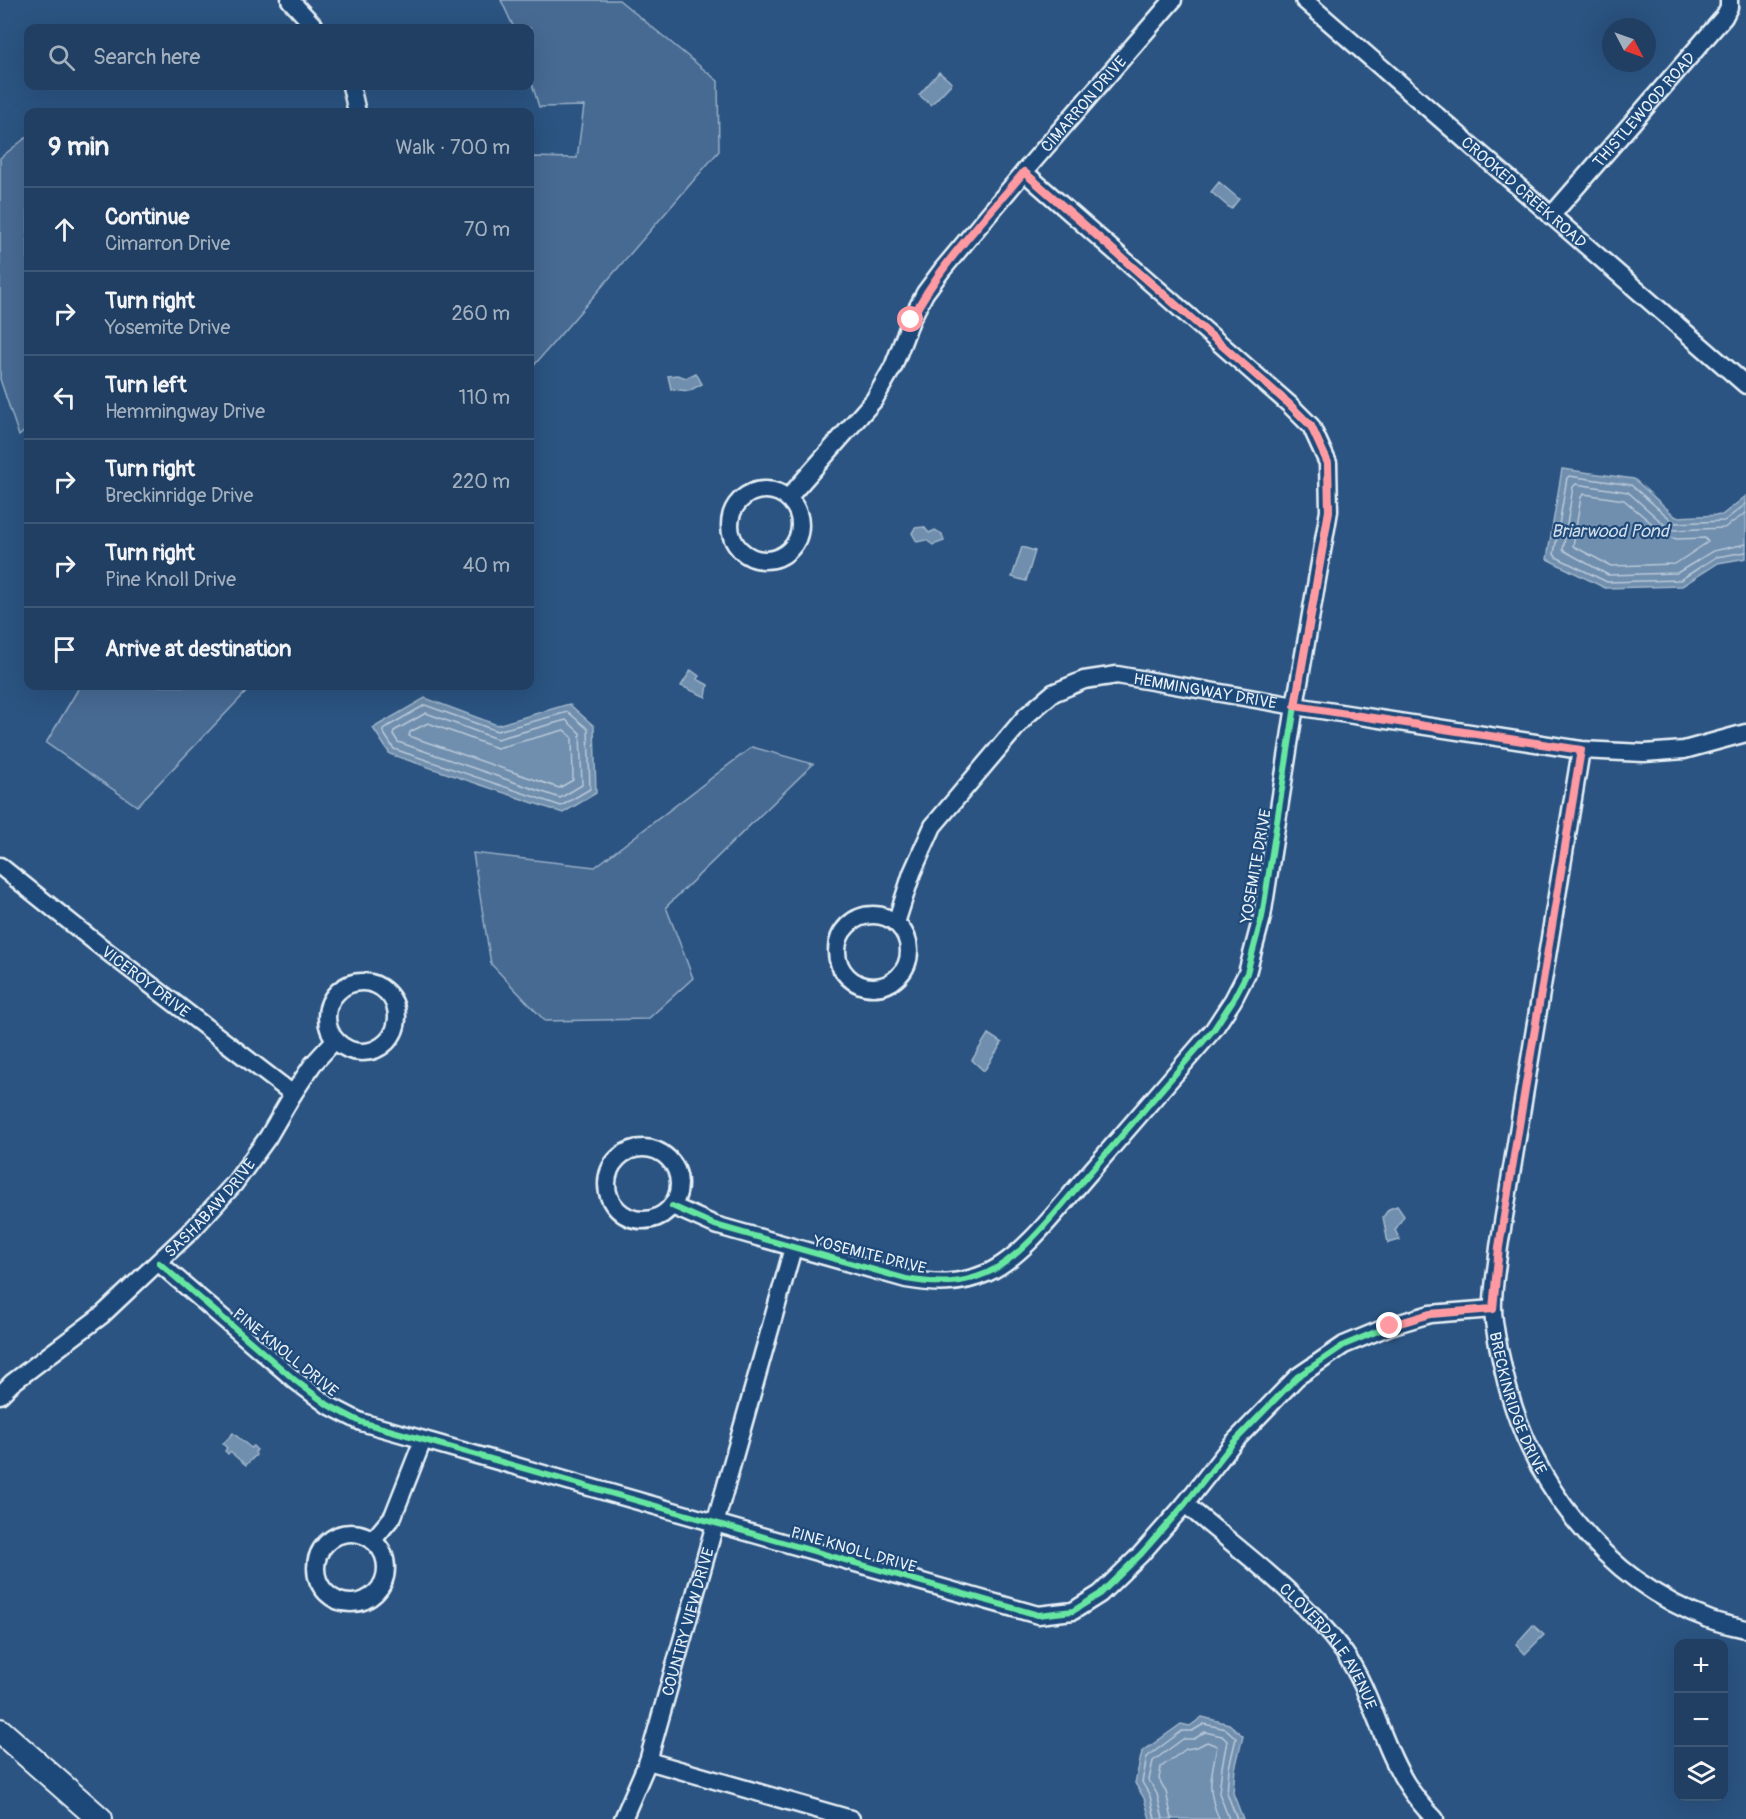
<!DOCTYPE html>
<meta charset="utf-8">
<style>
body{margin:0;font-family:Pangolin,sans-serif;background:#2d4a6b;color:#f1f3f6}
.controls{position:absolute;right:18px;bottom:18px;display:grid;overflow:hidden;border-radius:12px;box-shadow:0 6px 24px #0002}
.controls button{width:54px;height:54px;display:grid;place-items:center;padding:0;border:0;border-bottom:2px solid #3d5877;background:#203f62;color:#f1f3f6;font:30px sans-serif}
.compass{position:absolute;left:1602px;top:18px;width:54px;height:54px;border-radius:50%;background:#203f62;box-shadow:0 6px 24px #0002;rotate:131deg}
.stop{position:absolute;width:18px;height:18px;margin:-14px;border:4px solid #ff9aa2;border-radius:50%;background:#fff}
.stop.end{background:#ff9aa2;border-color:#fff;box-shadow:0 2px 6px #0008}
.list{margin:0;padding:0;list-style:none}
h2{display:flex;justify-content:space-between;align-items:center;height:78px;margin:0;padding:0 24px;font-size:26px}
h2 small{font-size:20px;font-weight:400;color:#a2afbe}
.list li{display:grid;grid-template-columns:39px 1fr auto;gap:18px;align-items:center;box-sizing:border-box;height:84px;padding:0 24px;border-top:2px solid #3d5877}
.list b{display:block;font-size:22px;white-space:nowrap}
.list p{margin:0;font-size:20px;white-space:nowrap;color:#a2afbe}
.list em{font-size:20px;font-style:normal;color:#a2afbe}
.icon{flex:none;width:33px;height:33px;fill:none;stroke:currentColor;stroke-width:2;stroke-linecap:round;stroke-linejoin:round}
.map{position:relative;flex:none;width:1746px;height:1819px;overflow:hidden}
.search{position:absolute;background:#203f62;box-shadow:0 6px 24px #0002;left:24px;top:24px;width:510px;height:66px;display:flex;align-items:center;gap:15px;box-sizing:border-box;padding:0 21px;border-radius:12px;color:#a2afbe;font-size:22px}
.panel{position:absolute;background:#203f62;box-shadow:0 6px 24px #0002;left:24px;top:108px;width:510px;height:582px;border-radius:12px}
.map>svg:first-child{display:block}
.green{fill:#476b93;stroke:#98aec6;stroke-width:1.5}
.water{fill:#708ead;stroke:#a0b6cb;stroke-width:1.5}
.lines{fill:none;stroke-linecap:round;stroke-linejoin:round}
.shore{stroke:#b8c9da;stroke-width:1.5}
.street-casing{stroke:#e8f1f8;stroke-width:21}
.secondary-casing{stroke:#e8f1f8;stroke-width:28}
.street{stroke:#1f4a7a;stroke-width:16}
.secondary{stroke:#1f4a7a;stroke-width:24}
.cycleway-casing{stroke:#1f4a7a;stroke-width:10}
.cycleway{stroke:#66e7a1;stroke-width:6}
.route{stroke:#ff9aa2;stroke-width:8}
.labels{text-anchor:middle;stroke-width:4.5;stroke-linejoin:round;paint-order:stroke}
.street-label{font-size:16px;fill:#e8f1f8;stroke:#1f4a7a}
.water-label{font-size:18px;font-style:italic;fill:#d0dde9;stroke:#1f4a7a}
</style>
<div class="map">
<svg width="1746" height="1819" viewBox="0 0 1746 1819">
<rect width="100%" height="100%" fill="#2b5482"/>
<filter id="ink" filterUnits="userSpaceOnUse"><feTurbulence type="fractalNoise" baseFrequency=".0167" numOctaves="2"/><feDisplacementMap in="SourceGraphic" scale="12" xChannelSelector="R" yChannelSelector="G"/><feConvolveMatrix kernelMatrix="1 2 1 2 8 2 1 2 1" color-interpolation-filters="sRGB"/></filter>
<g filter="url(#ink)">
<!-- green -->
<path class="green" d="M501,0H619L718,81L719,151L530,370V157L577,158L584,106L539,107L530,77V28H514Z
M28,136V428L19,436L0,379V158Z
M80,686H250L251,687L137,806L46,743Z
M752,747L813,764L666,907L693,978L648,1019L545,1021L491,964L473,853L595,867Z"/>
<!-- water -->
<path class="water" d="M939,72L952,83L931,105L919,95Z
M1219,182L1239,199L1231,209L1211,192Z
M696,373L702,384L689,391L671,389L668,376L678,375L686,378Z
M1562,469L1634,479L1676,517L1722,515L1746,496V558L1718,563L1682,586L1605,588L1547,559Z
M924,527L929,533L935,530L942,534L944,541L933,545L926,540L917,542L912,533L915,528Z
M1022,547L1035,551L1026,581L1012,577Z
M691,670L699,676L697,679L708,685L706,697L681,686Z
M425,698L497,725L569,704L594,726L596,793L563,813L390,754L373,728Z
M988,1034L1002,1043L984,1071L972,1060Z
M1397,1206L1404,1216L1395,1230L1400,1240L1388,1243L1383,1217L1389,1209Z
M233,1433L251,1448L253,1446L257,1450L255,1452L256,1455L246,1465L230,1452L228,1454L225,1451L227,1448L223,1444Z
M1533,1625L1544,1635L1525,1654L1516,1644Z
M1202,1717L1229,1724L1243,1736L1235,1769L1233,1793L1243,1819H1150L1144,1798L1135,1783L1142,1752L1181,1724L1190,1726Z"/>
<g class="lines">
<!-- shore -->
<path class="shore" d="M1584,494L1624,500L1668,537L1677,539L1705,538L1708,542L1675,564L1611,566L1573,546L1581,497Z
M1746,504L1724,521L1675,523L1631,485L1569,476L1567,478L1554,554L1556,557L1607,582L1680,580L1716,557L1746,552
M1746,513L1724,528L1674,530L1667,527L1628,492L1576,484L1573,487L1563,550L1608,575L1677,573L1713,551L1746,544
M425,705L497,731L568,712L588,729L590,789L561,806L394,749L383,732V729Z
M426,713L497,739L566,720L580,733L582,785L560,798L398,742L393,734L394,731Z
M428,723L497,748L564,730L572,737L573,780L559,788L409,736L410,732Z
M1155,1819L1150,1796L1142,1782L1147,1757L1182,1731H1192L1204,1724L1226,1729L1236,1738L1229,1768L1227,1793L1237,1819
M1163,1819L1157,1794L1149,1780L1153,1761L1183,1739H1194L1205,1732L1222,1736L1227,1741L1222,1767L1219,1793L1229,1819
M1172,1819L1166,1792L1159,1779L1161,1767L1186,1749L1197,1747L1207,1742L1217,1746C1211,1778 1206,1788 1219,1819"/>
<defs>
<g id="street">
<path d="M290,0L316,28"/>
<path id="s1" d="M1304,0L1746,385"/>
<path d="M351,86L357,112"/>
<path id="s2" d="M1551,216L1724,17L1729,7V0"/>
<circle cx="765" cy="525" r="35"/>
<path id="s3" d="M788,498L874,400L893,367L911,320L925,293L942,270L1024,172L1173,0"/>
<path id="s4" d="M1581,750L1499,1247C1497,1267 1492,1290 1493,1310C1494,1330 1499,1350 1503,1368C1527,1479 1602,1580 1711,1620C1722,1624 1734,1626 1746,1629"/>
<path id="s5" d="M0,866L100,946L293,1094"/>
<circle cx="873" cy="951" r="36"/>
<path id="s6" d="M896,923L912,873L933,826L1026,716L1053,693L1084,680L1117,675L1295,706L1581,750L1644,753L1684,750L1746,733"/>
<circle cx="362" cy="1017" r="35"/>
<circle cx="643" cy="1184" r="36"/>
<path d="M672,1206L715,1225L906,1279C935,1284 959,1285 987,1273C1023,1257 1059,1208 1085,1178C1128,1128 1171,1079 1214,1029L1233,1000L1247,973L1262,917L1295,706L1329,511L1328,463L1311,426L1289,404L1024,172"/>
<path d="M159,1263L296,1381L328,1405L361,1422L1038,1615L1073,1611L1100,1594L1141,1554L1185,1504L1233,1443L1297,1377L1344,1345L1390,1326L1430,1314L1493,1309"/>
<path id="s7" d="M0,1395L12,1383L102,1315L193,1229L234,1184L268,1137L293,1094L313,1064L335,1040"/>
<path id="s8" d="M1185,1504C1238,1549 1302,1595 1343,1651C1372,1691 1380,1741 1406,1783C1414,1796 1424,1808 1435,1819"/>
<circle cx="351" cy="1568" r="35"/>
<path d="M373,1540L393,1516L423,1440"/>
<path d="M648,1761L851,1819"/>
<path id="s9" d="M623,1819L648,1761L793,1248"/>
</g>
<path id="secondary" d="M0,1731L100,1819"/>
</defs>
<!-- street casing -->
<use href="#street" class="street-casing"/>
<!-- secondary casing -->
<use href="#secondary" class="secondary-casing"/>
<!-- street -->
<use href="#street" class="street"/>
<!-- secondary -->
<use href="#secondary" class="secondary"/>
<defs>
<path id="cycleway" d="M672,1206L715,1225L906,1279C935,1284 959,1285 987,1273C1023,1257 1059,1208 1085,1178C1128,1128 1171,1079 1214,1029L1233,1000L1247,973L1262,917L1295,706L1329,511L1328,463L1311,426L1289,404L1024,172
M159,1263L296,1381L328,1405L361,1422L1038,1615L1073,1611L1100,1594L1141,1554L1185,1504L1233,1443L1297,1377L1344,1345L1390,1326L1430,1314L1493,1309"/>
</defs>
<!-- cycleway casing -->
<use href="#cycleway" class="cycleway-casing"/>
<!-- cycleway -->
<use href="#cycleway" class="cycleway"/>
</g>
</g>
<g class="lines" filter="url(#ink)">
<!-- route -->
<path class="route" d="M911,320C939,265 984,220 1024,172L1289,404L1311,426L1328,463L1329,511L1295,706L1581,750L1499,1247L1493,1309L1430,1314L1390,1326"/>
</g>
<g class="labels">
<!-- street labels -->
<g class="street-label">
<text dy="6" stroke="none"><textPath href="#s3" startOffset="496">CIMARRON DRIVE</textPath></text>
<text dy="6" stroke="none"><textPath href="#s2" startOffset="141">THISTLEWOOD ROAD</textPath></text>
<text dy="6" stroke="none"><textPath href="#s1" startOffset="292">CROOKED CREEK ROAD</textPath></text>
<text dy="6" stroke="none"><textPath href="#s6" startOffset="440">HEMMINGWAY DRIVE</textPath></text>
<text transform="translate(1255 866) rotate(-80)" y="6">YOSEMITE DRIVE</text>
<text dy="6" stroke="none"><textPath href="#s5" startOffset="186">VICEROY DRIVE</textPath></text>
<text dy="6" stroke="none"><textPath href="#s7" startOffset="282">SASHABAW DRIVE</textPath></text>
<text transform="translate(870 1254) rotate(14)" y="6">YOSEMITE DRIVE</text>
<text transform="translate(286 1352) rotate(39)" y="6">PINE KNOLL DRIVE</text>
<text dy="6" stroke="none"><textPath href="#s4" startOffset="664">BRECKINRIDGE DRIVE</textPath></text>
<text transform="translate(854 1549) rotate(16)" y="6">PINE KNOLL DRIVE</text>
<text dy="6" stroke="none"><textPath href="#s9" startOffset="208">COUNTRY VIEW DRIVE</textPath></text>
<text dy="6" stroke="none"><textPath href="#s8" startOffset="204">CLOVERDALE AVENUE</textPath></text>
</g>
<!-- water labels -->
<g class="water-label">
<text x="1610" y="537">Briarwood Pond</text>
</g>
</g>
</svg>
<div class="controls">
<button>+</button>
<button>−</button>
<button><svg class="icon" aria-label="layers" viewBox="0 0 24 24"><path d="M12 4l9 5-9 5-9-5zM3 14l9 5 9-5"/></svg></button>
</div>
<svg class="compass" viewBox="-18 -18 36 36"><path d="M0-13l5 13h-10z" fill="#e53935"/><path d="M0 13l5-13h-10z" fill="#a2afbe"/></svg>
<div class="stop" style="left:911px;top:320px"></div>
<div class="stop end" style="left:1390px;top:1326px"></div>
<div class="search"><svg class="icon" aria-label="search" viewBox="0 0 24 24"><circle cx="10" cy="10" r="6"/><path d="M15 15l6 6"/></svg>Search here</div>
<section class="panel">
<h2>9 min<small>Walk · 700 m</small></h2>
<ul class="list">
<li><svg class="icon" aria-label="ahead" viewBox="0 0 24 24"><path d="M12 20V5M6 11l6-6 6 6"/></svg><div><b>Continue</b><p>Cimarron Drive</p></div><em>70 m</em></li>
<li><svg class="icon" aria-label="right" viewBox="0 0 24 24"><path d="M7 20v-9h11M14 6l5 5-5 5"/></svg><div><b>Turn right</b><p>Yosemite Drive</p></div><em>260 m</em></li>
<li><svg class="icon" aria-label="left" viewBox="0 0 24 24"><path d="M17 20v-9H6M10 6l-5 5 5 5"/></svg><div><b>Turn left</b><p>Hemmingway Drive</p></div><em>110 m</em></li>
<li><svg class="icon" aria-label="right" viewBox="0 0 24 24"><path d="M7 20v-9h11M14 6l5 5-5 5"/></svg><div><b>Turn right</b><p>Breckinridge Drive</p></div><em>220 m</em></li>
<li><svg class="icon" aria-label="right" viewBox="0 0 24 24"><path d="M7 20v-9h11M14 6l5 5-5 5"/></svg><div><b>Turn right</b><p>Pine Knoll Drive</p></div><em>40 m</em></li>
<li><svg class="icon" aria-label="arrive" viewBox="0 0 24 24"><path d="M6 21V4h12l-3 4 3 4H6"/></svg><div><b>Arrive at destination</b></div></li>
</ul>
</section>
</div>
